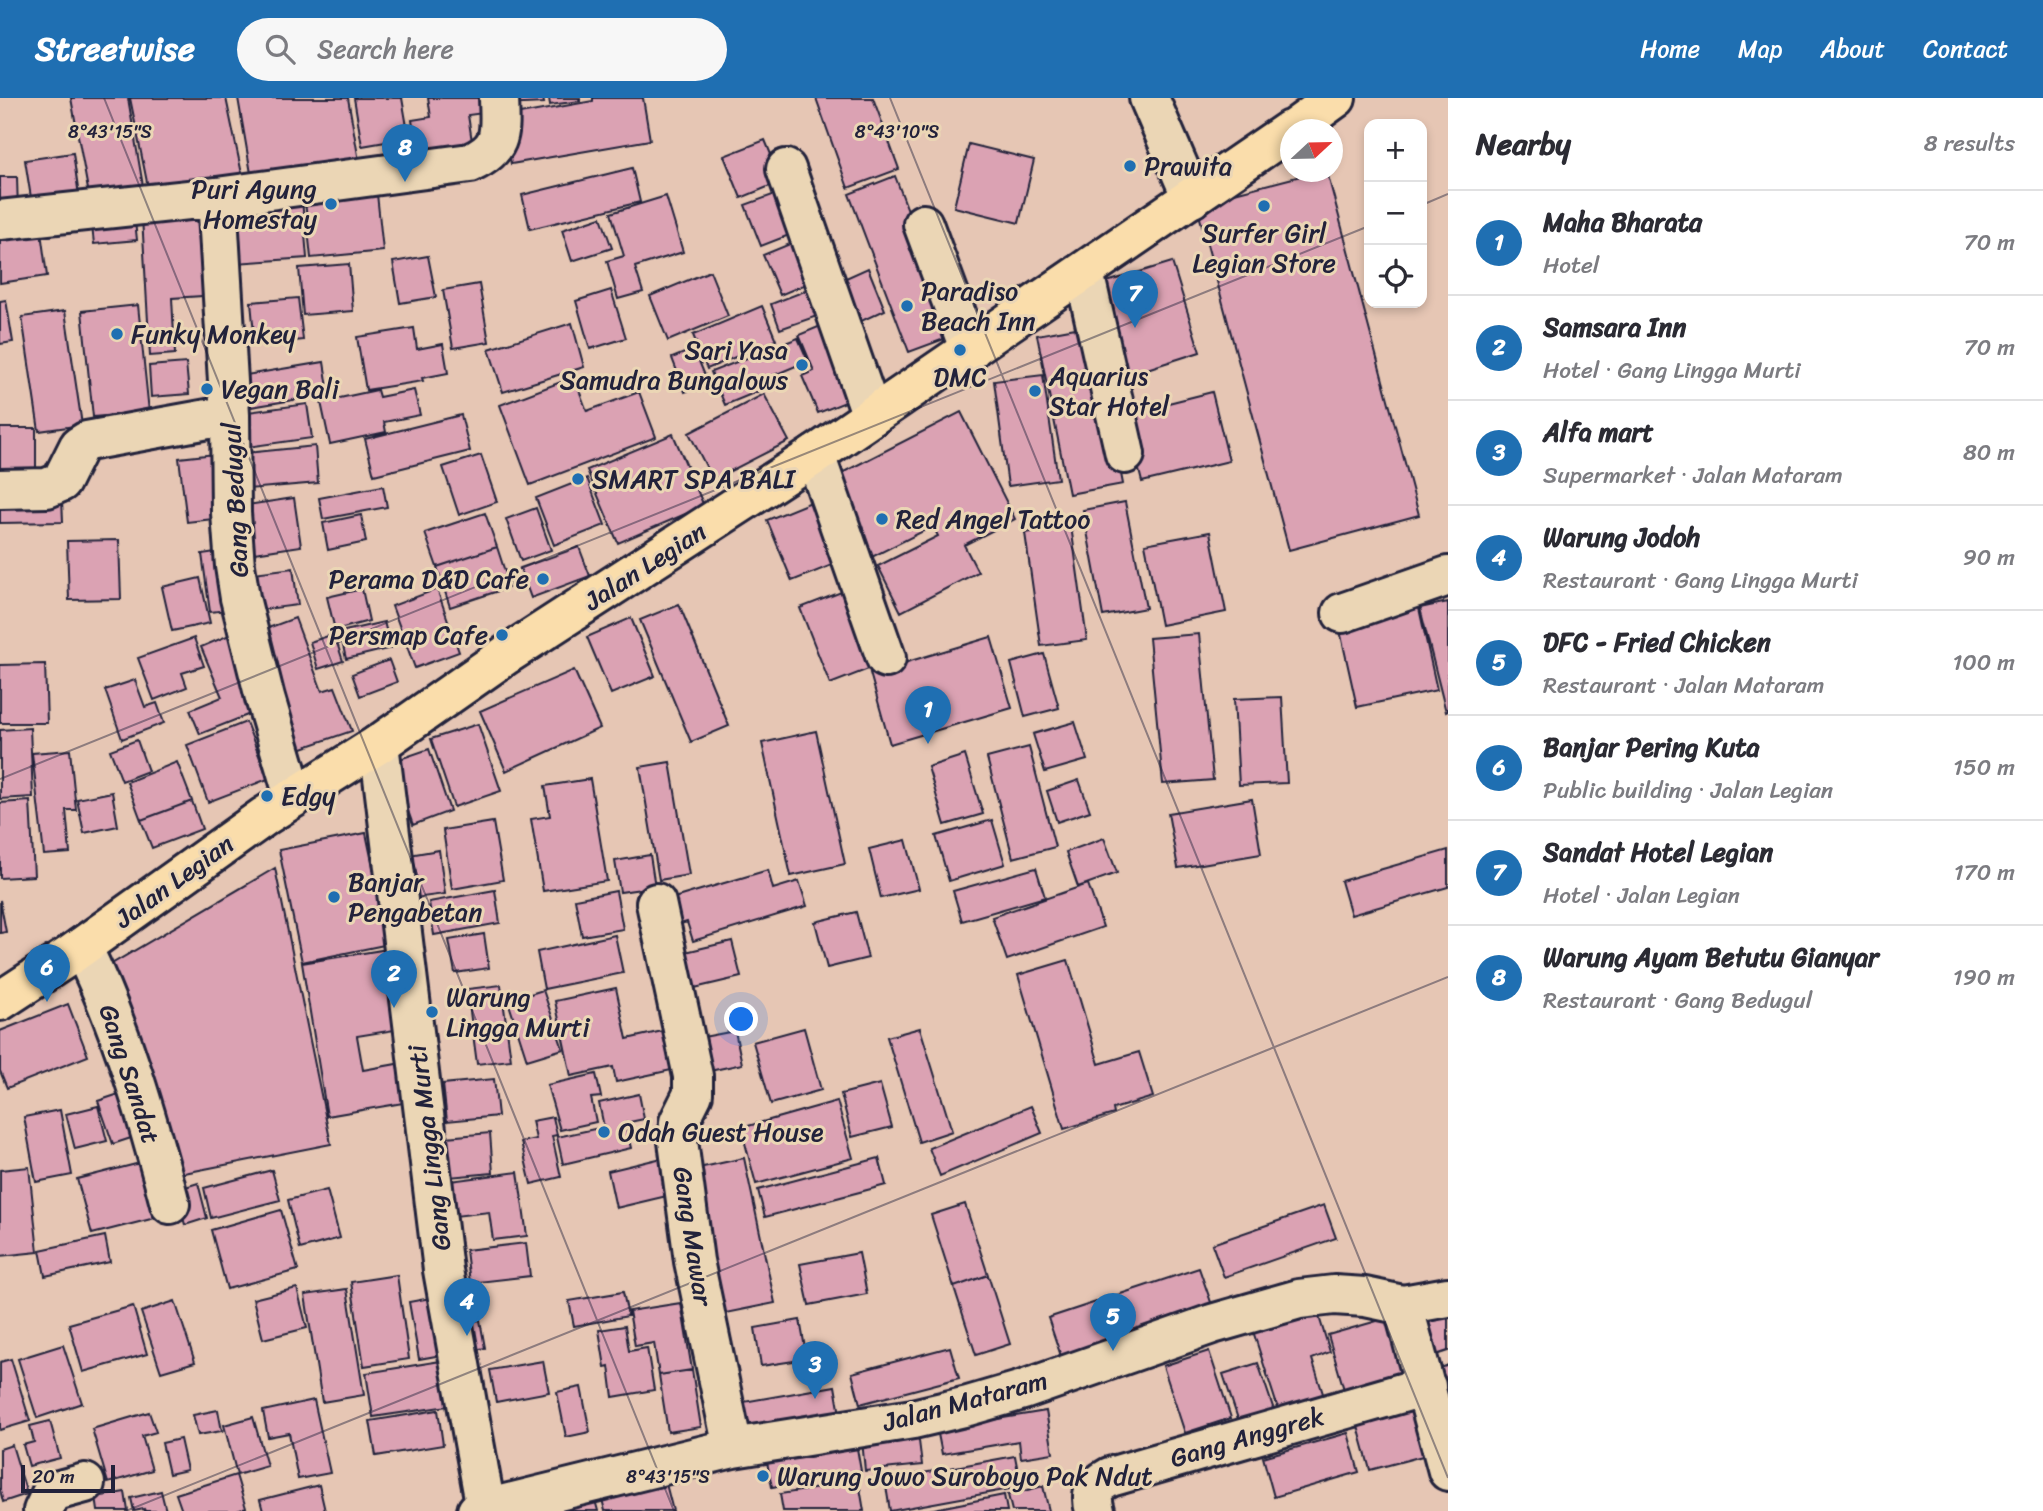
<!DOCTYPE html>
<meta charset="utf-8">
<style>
body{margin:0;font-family:Sriracha,sans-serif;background:#f7f7f7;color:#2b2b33}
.controls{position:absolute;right:21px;top:21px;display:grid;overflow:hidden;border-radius:14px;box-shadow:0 4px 10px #0003}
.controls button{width:63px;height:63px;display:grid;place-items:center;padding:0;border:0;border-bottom:2px solid #e1e1e2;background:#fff;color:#2b2b33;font:35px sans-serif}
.compass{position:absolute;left:1280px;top:21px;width:63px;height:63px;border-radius:50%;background:#fff;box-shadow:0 4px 10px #0003;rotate:68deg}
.scale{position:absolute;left:21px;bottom:18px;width:94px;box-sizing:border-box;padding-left:7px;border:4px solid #22223b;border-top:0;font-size:19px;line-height:24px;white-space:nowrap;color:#22223b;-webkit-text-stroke:5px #ebd6b5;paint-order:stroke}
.you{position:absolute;left:742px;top:922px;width:24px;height:24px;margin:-18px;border:5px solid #fff;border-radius:50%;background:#1a73e8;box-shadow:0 0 0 10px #1a73e833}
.badge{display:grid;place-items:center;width:46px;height:46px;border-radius:50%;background:#1f6fb2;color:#fff;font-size:23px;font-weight:700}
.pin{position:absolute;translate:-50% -58px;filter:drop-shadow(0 2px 4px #0008)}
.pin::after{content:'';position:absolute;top:37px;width:24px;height:21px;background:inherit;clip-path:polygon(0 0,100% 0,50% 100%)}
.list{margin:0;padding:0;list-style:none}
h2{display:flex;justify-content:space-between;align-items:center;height:91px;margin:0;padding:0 28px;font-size:30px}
h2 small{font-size:23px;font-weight:400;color:#7c7c81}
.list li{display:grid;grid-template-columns:46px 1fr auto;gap:21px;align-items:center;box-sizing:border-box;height:105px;padding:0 28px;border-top:2px solid #e1e1e2}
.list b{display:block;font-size:26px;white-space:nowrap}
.list p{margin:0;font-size:23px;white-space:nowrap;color:#7c7c81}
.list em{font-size:23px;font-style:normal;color:#7c7c81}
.icon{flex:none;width:38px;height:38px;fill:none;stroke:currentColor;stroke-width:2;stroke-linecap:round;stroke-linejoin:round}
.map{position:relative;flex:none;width:1448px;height:1413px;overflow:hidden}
header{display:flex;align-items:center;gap:42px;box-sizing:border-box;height:98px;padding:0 35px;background:#1f6fb2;color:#fff}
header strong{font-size:33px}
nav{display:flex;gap:38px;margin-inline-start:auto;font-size:24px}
.search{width:490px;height:63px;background:#f7f7f7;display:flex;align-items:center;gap:18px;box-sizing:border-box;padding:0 24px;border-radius:38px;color:#7c7c81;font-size:26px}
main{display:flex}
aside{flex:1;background:#fff}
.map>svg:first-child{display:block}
.building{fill:#dba2b3;stroke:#22223b;stroke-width:2}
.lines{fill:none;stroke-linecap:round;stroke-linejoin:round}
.minor-casing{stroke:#22223b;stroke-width:44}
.major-casing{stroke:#22223b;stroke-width:44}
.minor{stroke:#ebd6b5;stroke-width:38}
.major{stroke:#faddab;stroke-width:38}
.ticks{fill:none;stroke:#22223b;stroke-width:2;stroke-opacity:0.45}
.poi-dot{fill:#1f6fb2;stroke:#ebd6b5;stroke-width:2.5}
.labels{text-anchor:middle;stroke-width:6;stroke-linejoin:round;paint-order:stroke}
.poi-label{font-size:26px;fill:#22223b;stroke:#ebd6b5;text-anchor:start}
.street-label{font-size:26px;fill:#22223b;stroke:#ebd6b5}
.ticks-label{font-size:18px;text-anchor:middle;fill:#22223b;stroke:#ebd6b5;stroke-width:6;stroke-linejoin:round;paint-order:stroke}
</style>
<header>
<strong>Streetwise</strong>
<div class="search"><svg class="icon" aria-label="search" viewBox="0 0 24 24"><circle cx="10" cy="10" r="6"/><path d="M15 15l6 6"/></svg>Search here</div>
<nav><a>Home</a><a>Map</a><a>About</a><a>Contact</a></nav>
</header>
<main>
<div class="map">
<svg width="1448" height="1413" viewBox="0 0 1448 1413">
<rect width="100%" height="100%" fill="#e6c6b4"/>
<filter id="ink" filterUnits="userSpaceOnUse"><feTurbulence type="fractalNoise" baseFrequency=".0143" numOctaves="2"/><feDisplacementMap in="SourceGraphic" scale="14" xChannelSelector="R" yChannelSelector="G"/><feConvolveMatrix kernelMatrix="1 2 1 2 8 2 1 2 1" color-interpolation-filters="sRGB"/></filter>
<g filter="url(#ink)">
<!-- building -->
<path class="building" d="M71,0H128L143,88L89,97Z
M130,0H226L242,76L149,94Z
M238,0H348L360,69L253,87Z
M354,0H402L409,40L362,48Z
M428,0H489L491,14L468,17L473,50L418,59L412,22L431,19Z
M503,0H543L544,5L503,7Z
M549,0H580V3L550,7Z
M593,0H643L650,42L511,66L503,19L593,3Z
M816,0H873L899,71L848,90Z
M765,42L782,83L741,100L724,58Z
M969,46L1034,62L1019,125L954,109Z
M73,55L79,98L32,106L25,62Z
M632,70L640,104L530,131L522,97Z
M1316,74H1327L1419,417L1289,452L1196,105Z
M895,78L955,237L909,254L849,96Z
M0,79H17L18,113H0Z
M781,94L797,134L761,148L745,107Z
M377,96L383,153L311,160L305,103Z
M666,98L683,154L635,169L643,194L618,201L607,163L624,158L611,115Z
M302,101L307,160L236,165L231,107Z
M134,114L137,142L94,146L91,119Z
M214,115L218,197L172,200L175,256L150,258L142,119Z
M601,119L612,150L572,163L562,132Z
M40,127L47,178L0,185V133Z
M802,141L818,181L780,197L763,157Z
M428,158L436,199L400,205L393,164Z
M1172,164L1200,254L1122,279L1094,188Z
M349,166L353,213L303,217L299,170Z
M868,170L885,212L855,226L837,184Z
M710,173L728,218L668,243L650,198Z
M479,186L489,244L453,250L443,192Z
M810,191L820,217L780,231L771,206Z
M611,192L626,240L590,251L576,203Z
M298,200L303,242L255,247L251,204Z
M6,202L13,244L0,246V203Z
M138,207L149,314L93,319L82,213Z
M762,208L776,242L707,271L693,237Z
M65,213L82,327L39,333L22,219Z
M572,225L584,269L503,294L489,251Z
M823,227L853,301L818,315L802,278L814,273L799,237Z
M1092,227L1123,386L1069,396L1037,237Z
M414,230L417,251L443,246L448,275L422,280L423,283L366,292L357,239Z
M798,240L808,263L767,280L771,288L725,307L711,274Z
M694,251L708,285L685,294L672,260Z
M324,264L329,296L251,309L246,277Z
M186,265L189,296L151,299L149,268Z
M1043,277L1058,381L1008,388L994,283Z
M574,279L587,313L639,294L656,339L530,387L500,307Z
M377,292L379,299L414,292L420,317L384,324L386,334L330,346L321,304Z
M1212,294L1229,363L1142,384L1125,316Z
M764,296L789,343L713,382L689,335Z
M307,306L312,340L247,349L241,315Z
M961,314L1015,421L964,447L978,474L901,514L878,468L938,438L933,428L870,460L830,381Z
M461,317L470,353L374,377L365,341Z
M0,330H36V378H0Z
M673,336L704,408L618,445L587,372Z
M315,348L318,385L248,391L245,355Z
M215,356L222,420L187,424L179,360Z
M481,357L497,404L459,417L443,369Z
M587,380L605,427L554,447L536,400Z
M383,388L387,409L323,421L319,400Z
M294,400L301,448L254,455L247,407Z
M62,401L63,424L0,425V403Z
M811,404L837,465L792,483L767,422Z
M1125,404L1146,510L1103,518L1083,412Z
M536,410L551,452L521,463L506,421Z
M485,415L497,449L437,469L425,435Z
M361,417L366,444L328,452L323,425Z
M1071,428L1087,542L1041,548L1025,435Z
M1210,434L1226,514L1161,527L1145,446Z
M119,442L121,501L69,502L67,443Z
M497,449L510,489L450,509L437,469Z
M579,449L590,478L531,500L520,470Z
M229,452L237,511L210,514L202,456Z
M293,470L298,507L259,512L253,475Z
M200,480L210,525L172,533L162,489Z
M362,491L369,523L335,532L327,499Z
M437,491L459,554L415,570L392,508Z
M849,491L879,567L830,586L800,510Z
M1417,501L1437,592L1357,609L1337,519Z
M1448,504V613L1446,614L1420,510Z
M679,506L729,628L691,644L640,522Z
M295,520L322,593L335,589L352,633L299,651L257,534Z
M631,520L655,578L611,596L587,539Z
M384,524L391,550L346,561L340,534Z
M234,535L265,610L200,636L190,612L222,599L201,549Z
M334,536L343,563L318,571L310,544Z
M1199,536L1213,682L1163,686L1149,540Z
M991,539L1012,610L890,646L870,575Z
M194,540L204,568L182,575L187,589L154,602L138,560Z
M1044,556L1059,610L1025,619L1011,565Z
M389,562L397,584L360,598L352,576Z
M45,566L47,625H0V567Z
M574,572L600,630L506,673L480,613Z
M135,582L145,609L157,605L164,625L122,641L105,592Z
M1282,599L1287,685L1239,687L1234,601Z
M246,624L268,681L208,704L187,647Z
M1075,624L1087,662L1045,674L1033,636Z
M478,626L501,693L454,709L431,641Z
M30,630L33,699L0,701V632Z
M816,633L845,766L791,778L762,645Z
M137,642L148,673L122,683L110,652Z
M1029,649L1055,749L1013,760L987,660Z
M429,651L450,713L413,727L391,664Z
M70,652L76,712H66L70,755L44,757L32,655Z
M965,657L983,716L945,727L928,669Z
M177,664L192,703L141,722L127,684Z
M670,664L689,777L659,782L640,669Z
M590,681L607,783L543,793L531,721L550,718L545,688Z
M1079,682L1090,713L1057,724L1047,693Z
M112,694L118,728L84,735L77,701Z
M1252,701L1261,756L1178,770L1168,715Z
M30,703L34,778L0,780V705Z
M192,703L202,731L152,750L141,722Z
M992,722L1005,766L949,783L936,738Z
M493,724L503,782L452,791L443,732Z
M366,735L389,846L302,864L279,752Z
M1104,740L1117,775L1078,789L1066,754Z
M906,742L919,791L881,800L869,751Z
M439,752L445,796L415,800L409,757Z
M1448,752V789L1351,817L1341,783Z
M650,757L655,789L620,794L615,763Z
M275,770L331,1046L174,1077L110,867Z
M1036,770L1045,799L962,823L953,793Z
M768,772L773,791L799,783L807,808L693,843L687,824L674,828L667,802Z
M1088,786L1103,829L1007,862L992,819Z
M495,792L500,825L434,837L429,804Z
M616,793L623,831L582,838L575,801Z
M0,802L6,834L0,835Z
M856,814L868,860L827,870L815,824Z
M484,836L489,870L455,875L449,842Z
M615,837L623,875L544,891L537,854Z
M732,843L741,879L686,892L677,856Z
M394,850L407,930L357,938L363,972L402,965L409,1004L327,1018L302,865Z
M1068,862L1099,966L1139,954L1153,999L1113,1011L1114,1016L1064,1031L1018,877Z
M501,887L511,962L477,966L467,891Z
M616,890L627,941L667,932L676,971L616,984L613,969L571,978L555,903Z
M543,892L563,951L527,962L508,903Z
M68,906L88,958L7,990L0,973V933Z
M804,930L821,992L771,1006L753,944Z
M920,930L952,1033L919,1044L887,939Z
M735,933L742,966L705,974L698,940Z
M596,976L601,999L591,1000L596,1024L560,1032L547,987Z
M494,981L498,1018L447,1023L443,986Z
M880,986L892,1029L852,1039L841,996Z
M134,991L149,1034L113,1046L98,1003Z
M639,996L644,1021L625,1025L631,1050L563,1066L557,1039L604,1029L599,1005Z
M837,1003L853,1060L756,1086L741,1030Z
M98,1008L107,1043L75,1051L66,1016Z
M1031,1008L1042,1035L940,1078L929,1050Z
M60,1012L72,1077L36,1084L24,1019Z
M553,1019L557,1037L552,1038L561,1079L531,1086L521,1044L536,1041L532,1023Z
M490,1035L493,1075L449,1079L446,1039Z
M662,1060L671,1097L616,1110L608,1073Z
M744,1060L775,1205L716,1217L685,1073Z
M879,1060L886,1087L765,1119L758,1092Z
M144,1064L159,1119L92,1136L77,1081Z
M29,1069L38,1154L0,1158V1072Z
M272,1072L280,1102L211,1120L204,1090Z
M518,1074L527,1138L493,1142L489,1114L455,1118L450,1083Z
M198,1085L207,1120L185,1127L176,1092Z
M327,1092L340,1140L300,1151L288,1102Z
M965,1106L988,1177L954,1189L931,1117Z
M1324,1107L1336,1140L1224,1179L1212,1146Z
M281,1112L298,1172L227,1191L211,1132Z
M105,1138L110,1164L45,1178L40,1152Z
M526,1145L530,1178L470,1185L466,1152Z
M859,1155L867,1196L809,1207L800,1166Z
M1199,1170L1213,1210L1062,1261L1048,1220Z
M397,1177L409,1261L364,1268L351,1184Z
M988,1177L1010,1246L976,1257L954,1189Z
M297,1190L307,1230L263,1241L253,1201Z
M347,1191L364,1297L322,1304L305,1197Z
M623,1194L628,1218L574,1228L569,1203Z
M447,1197L458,1254L419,1261L409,1204Z
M175,1203L195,1264L161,1274L141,1214Z
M681,1205L692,1272L659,1277L654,1245L635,1248L629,1213Z
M133,1208L147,1256L83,1274L69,1226Z
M1316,1209L1330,1254L1312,1261L1326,1305L1281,1320L1252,1230Z
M1398,1217L1416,1282L1347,1302L1328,1237Z
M1448,1218V1253L1433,1258L1423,1226Z
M480,1222L485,1250L464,1254L459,1225Z
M800,1222L807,1261L761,1268L755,1230Z
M625,1228L629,1253L647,1250L654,1292L613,1299L609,1268L605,1269L599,1232Z
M63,1247L82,1305L37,1320L18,1261Z
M950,1249L959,1280L860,1306L852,1275Z
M1209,1253L1231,1320L1185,1335L1163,1268Z
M11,1261L30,1323L0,1332V1264Z
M441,1263L448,1308L373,1319L366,1275Z
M543,1263L549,1294L496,1304L490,1272Z
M1258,1265L1277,1321L1242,1333L1223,1276Z
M1448,1267V1289L1441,1270Z
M692,1272L701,1329L668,1334L659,1277Z
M835,1288L841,1322L744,1340L738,1305Z
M581,1289L590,1334L566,1339L557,1294Z
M1413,1294L1430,1356L1370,1372L1353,1310Z
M314,1302L330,1375L298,1381L289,1335L268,1339L263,1313Z
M218,1312L222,1333L198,1337L193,1317Z
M438,1312L443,1347L376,1358L370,1323Z
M1046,1313L1053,1355L1021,1360L1019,1343L942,1356L937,1331Z
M149,1314L156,1334L142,1338L152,1372L108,1385L92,1331Z
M253,1319L267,1368L237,1377L224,1327Z
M50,1323L60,1360L29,1368L23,1347L34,1344L30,1328Z
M918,1335L922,1367L865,1373L862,1342Z
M1348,1335L1359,1374L1274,1399L1263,1359Z
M855,1339L861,1373L772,1389L765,1354Z
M180,1341L187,1372L169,1376L162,1345Z
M12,1347L27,1396L3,1404L0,1392V1351Z
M1015,1358L1021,1389L890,1413L885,1382Z
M236,1377L246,1410L237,1413H182L176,1396Z
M664,1378L673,1413H605L600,1393Z
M859,1384L864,1413H783L780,1396Z
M319,1387L325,1413H263L260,1402Z
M1043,1388L1049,1413H1012L1008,1397Z
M161,1393L166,1413H145L144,1411L134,1413L131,1400Z
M125,1394L128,1413H98L96,1399Z
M1004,1397L1007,1413H924Z
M595,1402L598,1413H570L569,1409Z"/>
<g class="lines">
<defs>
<path id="minor" d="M1149,0L1192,100
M786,71L872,318
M217,99L230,317L231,415L235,468L240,500L265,600L294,699
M0,122L217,99L470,65C504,50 500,34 499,0
M923,126L970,253
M1084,174L1125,356
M815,357L886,560
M0,391L47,390L61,384L79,348L87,343L230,317
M1342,515L1448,478
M379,646L443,1172L486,1411
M656,805L693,978V996L679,1024L678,1043L694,1163L733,1350
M82,849C122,931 147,1018 170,1106
M1403,1207L1448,1373
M43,1413L52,1394L85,1385
M477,1413L733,1350L913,1321L968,1308L1023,1292L1212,1226L1299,1201L1334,1197L1365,1199L1403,1207L1448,1199
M1095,1413C1090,1395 1093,1388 1110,1379L1426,1288"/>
<path id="major" d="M1292,32L1336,0
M0,903L69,858L265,718L379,646L506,557L815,357L1290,32"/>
</defs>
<!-- minor casing -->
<use href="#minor" class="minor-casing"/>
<!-- major casing -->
<use href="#major" class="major-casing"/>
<!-- minor -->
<use href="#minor" class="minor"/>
<!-- major -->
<use href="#major" class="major"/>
</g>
</g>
<!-- ticks -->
<path class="ticks" d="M104,0L674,1413M890,0L1448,1380M1422,107L1448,96M0,681L1369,128M126,1413L1448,879"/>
<!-- markers -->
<g class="poi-dot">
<circle cx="1130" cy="68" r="7"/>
<circle cx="331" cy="106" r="7"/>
<circle cx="1264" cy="108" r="7"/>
<circle cx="907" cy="208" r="7"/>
<circle cx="117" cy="236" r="7"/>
<circle cx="960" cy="252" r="7"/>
<circle cx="802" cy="267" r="7"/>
<circle cx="207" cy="291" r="7"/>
<circle cx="1035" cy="293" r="7"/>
<circle cx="578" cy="381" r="7"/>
<circle cx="882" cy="421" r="7"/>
<circle cx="543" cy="481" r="7"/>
<circle cx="502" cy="537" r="7"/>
<circle cx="267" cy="698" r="7"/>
<circle cx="334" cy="799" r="7"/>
<circle cx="432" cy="914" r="7"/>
<circle cx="604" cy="1034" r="7"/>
<circle cx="763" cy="1378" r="7"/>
</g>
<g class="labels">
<!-- poi labels -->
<g class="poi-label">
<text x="1144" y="77">Prawita</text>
<text x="317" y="100" text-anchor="end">Puri Agung<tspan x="317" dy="30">Homestay</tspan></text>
<text x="1264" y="144" text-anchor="middle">Surfer Girl<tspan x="1264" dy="30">Legian Store</tspan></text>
<text x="921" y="202">Paradiso<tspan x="921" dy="30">Beach Inn</tspan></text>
<text x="131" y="245">Funky Monkey</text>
<text x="788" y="261" text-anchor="end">Sari Yasa<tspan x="788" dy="30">Samudra Bungalows</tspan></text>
<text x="1049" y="287">Aquarius<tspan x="1049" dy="30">Star Hotel</tspan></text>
<text x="960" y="288" text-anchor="middle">DMC</text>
<text x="221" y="300">Vegan Bali</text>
<text x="592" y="390">SMART SPA BALI</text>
<text x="896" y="430">Red Angel Tattoo</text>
<text x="529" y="490" text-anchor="end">Perama D&amp;D Cafe</text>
<text x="488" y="546" text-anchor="end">Persmap Cafe</text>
<text x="281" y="707">Edgy</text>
<text x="348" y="793">Banjar<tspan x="348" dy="30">Pengabetan</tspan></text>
<text x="446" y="908">Warung<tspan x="446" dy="30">Lingga Murti</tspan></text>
<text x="618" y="1043">Odah Guest House</text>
<text x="777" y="1387">Warung Jowo Suroboyo Pak Ndut</text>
</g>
<!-- street labels -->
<g class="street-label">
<text transform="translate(235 402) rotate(-93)" y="9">Gang Bedugul</text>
<text transform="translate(645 468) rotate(-33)" y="9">Jalan Legian</text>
<text transform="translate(174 783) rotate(-36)" y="9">Jalan Legian</text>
<text transform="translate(130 976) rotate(72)" y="9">Gang Sandat</text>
<text transform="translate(429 1050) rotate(-97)" y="9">Gang Lingga Murti</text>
<text transform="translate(693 1138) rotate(81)" y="9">Gang Mawar</text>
<text transform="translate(965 1303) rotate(-15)" y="9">Jalan Mataram</text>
<text transform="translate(1247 1339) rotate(-16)" y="9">Gang Anggrek</text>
</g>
</g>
<g class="ticks-label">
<text x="110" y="40">8°43'15"S</text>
<text x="897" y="40">8°43'10"S</text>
<text x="668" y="1385">8°43'15"S</text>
</g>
</svg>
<div class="controls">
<button>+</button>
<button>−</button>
<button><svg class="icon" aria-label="locate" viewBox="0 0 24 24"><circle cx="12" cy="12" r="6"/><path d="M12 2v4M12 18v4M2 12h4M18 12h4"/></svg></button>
</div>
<svg class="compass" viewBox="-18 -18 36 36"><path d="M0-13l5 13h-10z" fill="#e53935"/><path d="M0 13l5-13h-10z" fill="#7c7c81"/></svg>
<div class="scale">20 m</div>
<div class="you"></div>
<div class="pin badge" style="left:928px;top:646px">1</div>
<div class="pin badge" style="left:394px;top:910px">2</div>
<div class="pin badge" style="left:815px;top:1301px">3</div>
<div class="pin badge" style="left:467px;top:1238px">4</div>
<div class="pin badge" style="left:1113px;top:1253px">5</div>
<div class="pin badge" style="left:47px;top:904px">6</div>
<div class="pin badge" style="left:1135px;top:230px">7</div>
<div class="pin badge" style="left:405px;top:84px">8</div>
</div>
<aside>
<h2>Nearby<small>8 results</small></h2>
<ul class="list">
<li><span class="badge">1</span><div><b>Maha Bharata</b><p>Hotel</p></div><em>70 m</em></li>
<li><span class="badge">2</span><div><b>Samsara Inn</b><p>Hotel · Gang Lingga Murti</p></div><em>70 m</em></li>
<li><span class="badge">3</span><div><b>Alfa mart</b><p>Supermarket · Jalan Mataram</p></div><em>80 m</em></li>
<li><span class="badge">4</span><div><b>Warung Jodoh</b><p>Restaurant · Gang Lingga Murti</p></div><em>90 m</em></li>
<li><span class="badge">5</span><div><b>DFC - Fried Chicken</b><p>Restaurant · Jalan Mataram</p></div><em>100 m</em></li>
<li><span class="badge">6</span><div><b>Banjar Pering Kuta</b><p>Public building · Jalan Legian</p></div><em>150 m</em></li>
<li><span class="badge">7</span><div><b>Sandat Hotel Legian</b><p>Hotel · Jalan Legian</p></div><em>170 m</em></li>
<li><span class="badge">8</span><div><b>Warung Ayam Betutu Gianyar</b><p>Restaurant · Gang Bedugul</p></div><em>190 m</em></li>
</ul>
</aside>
</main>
